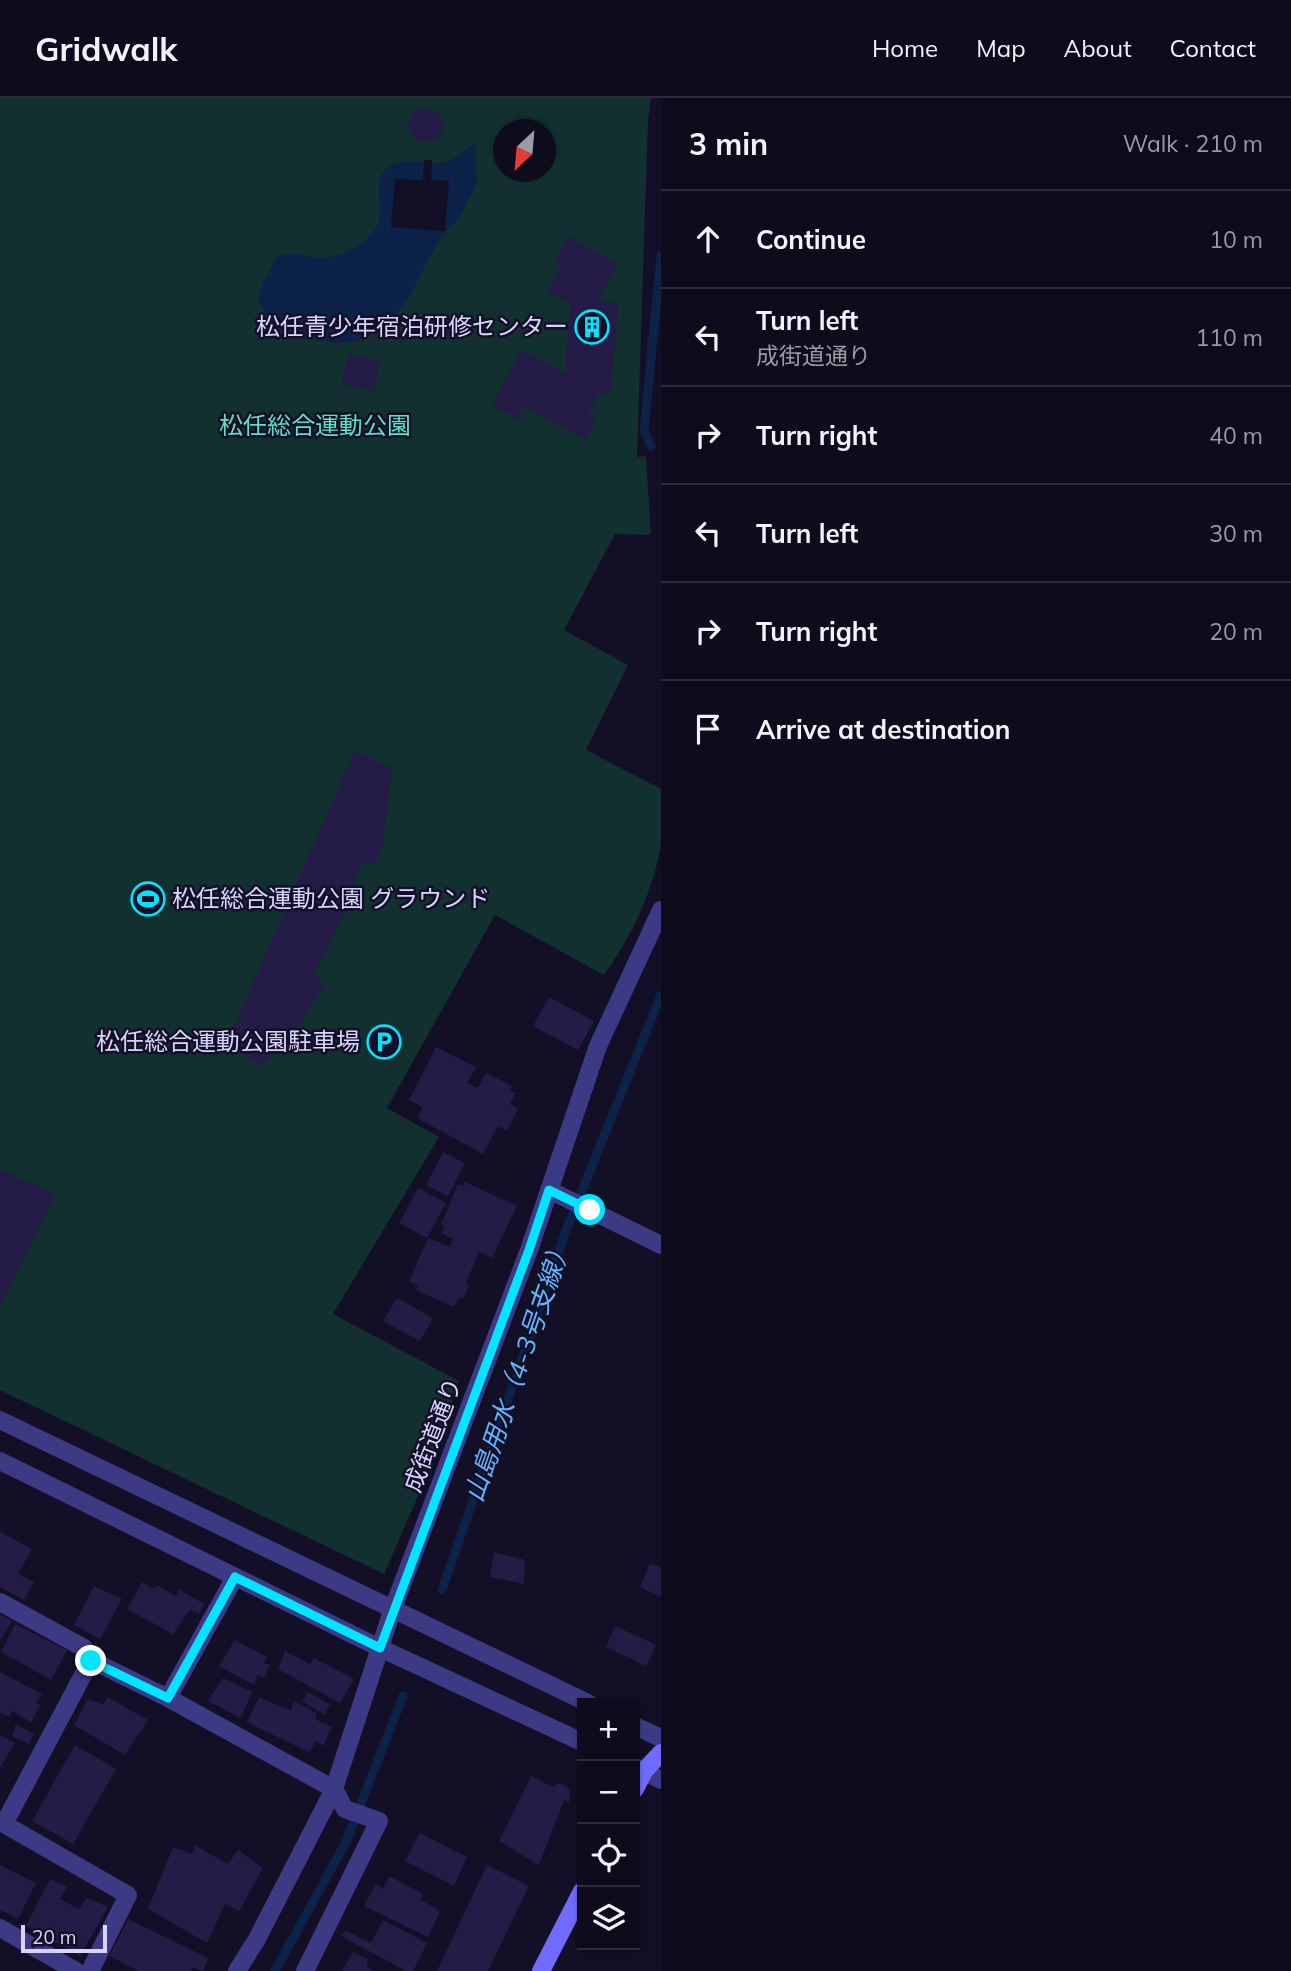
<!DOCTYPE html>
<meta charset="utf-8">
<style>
body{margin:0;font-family:Mulish,"Noto Sans JP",sans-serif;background:#1c1929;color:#f1f3f6}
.controls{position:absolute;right:21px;bottom:21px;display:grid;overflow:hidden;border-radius:0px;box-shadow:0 2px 5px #0004}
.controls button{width:63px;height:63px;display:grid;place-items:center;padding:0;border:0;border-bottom:2px solid #2e2b3b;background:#0e0b1c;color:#f1f3f6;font:35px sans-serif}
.compass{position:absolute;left:493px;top:21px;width:63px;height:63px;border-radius:50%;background:#0e0b1c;box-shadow:0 2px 5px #0004;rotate:206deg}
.scale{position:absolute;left:21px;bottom:18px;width:86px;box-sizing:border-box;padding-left:7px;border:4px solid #d9d4ff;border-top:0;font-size:19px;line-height:24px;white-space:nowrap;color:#d9d4ff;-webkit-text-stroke:5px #130f26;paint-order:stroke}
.stop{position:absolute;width:21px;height:21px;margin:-16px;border:5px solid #00e5ff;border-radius:50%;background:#fff}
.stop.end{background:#00e5ff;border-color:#fff;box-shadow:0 2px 7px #0008}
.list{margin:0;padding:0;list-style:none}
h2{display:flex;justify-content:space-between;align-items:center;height:91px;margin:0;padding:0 28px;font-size:30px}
h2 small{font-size:23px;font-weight:400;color:#9b9ba3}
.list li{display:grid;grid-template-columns:46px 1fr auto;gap:21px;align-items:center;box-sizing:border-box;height:98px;padding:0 28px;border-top:2px solid #2e2b3b}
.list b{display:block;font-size:26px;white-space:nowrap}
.list p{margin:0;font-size:23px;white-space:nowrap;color:#9b9ba3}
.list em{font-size:23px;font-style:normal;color:#9b9ba3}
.icon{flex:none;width:38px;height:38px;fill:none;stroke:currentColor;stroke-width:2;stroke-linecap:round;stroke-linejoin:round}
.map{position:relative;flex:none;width:661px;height:1873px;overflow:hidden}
header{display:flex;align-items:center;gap:42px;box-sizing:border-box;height:98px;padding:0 35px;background:#0e0b1c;border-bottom:2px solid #2e2b3b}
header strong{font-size:33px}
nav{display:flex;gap:38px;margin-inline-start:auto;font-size:24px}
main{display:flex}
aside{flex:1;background:#0e0b1c}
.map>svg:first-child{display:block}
.green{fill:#12302f;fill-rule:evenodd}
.water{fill:#0c2248}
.pier{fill:#130f26}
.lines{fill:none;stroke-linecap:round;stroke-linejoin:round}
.stream{stroke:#0c2248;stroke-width:9}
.building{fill:#241b47}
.minor{stroke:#3d3a85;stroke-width:18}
.tertiary{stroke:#3d3a85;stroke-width:18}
.secondary{stroke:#6f6bff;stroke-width:18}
.route{stroke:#00e5ff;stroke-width:9}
.labels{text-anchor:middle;stroke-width:5;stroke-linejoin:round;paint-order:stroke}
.poi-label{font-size:24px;fill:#d9d4ff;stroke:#130f26;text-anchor:end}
.park-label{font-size:24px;fill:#5fe0c0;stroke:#130f26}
.street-label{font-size:24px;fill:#d9d4ff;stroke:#130f26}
.water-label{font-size:26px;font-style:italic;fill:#62b6ff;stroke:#130f26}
</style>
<header>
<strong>Gridwalk</strong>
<nav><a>Home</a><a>Map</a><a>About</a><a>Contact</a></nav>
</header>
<main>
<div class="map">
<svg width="661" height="1873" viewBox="0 0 661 1873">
<rect width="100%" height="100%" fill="#130f26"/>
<!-- green -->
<path class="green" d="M0,0H651L648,22L637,359L646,358L651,437L615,436L564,532L628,567L586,652L661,691C661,709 661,729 661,746C653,794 632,838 604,877L495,817L387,1010L439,1039L333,1216L459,1283L427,1378L384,1476L0,1292ZM503,32H545V74H503Z"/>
<!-- water -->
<path class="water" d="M475,44L477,85L459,121L439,142L411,195L391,224L360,243L338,245L304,240L269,223L258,202L263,184L278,157C285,156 293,155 300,156C308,157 318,161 327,160C351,156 384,136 380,108C379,96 376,82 385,72C398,57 426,67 443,65C454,63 466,51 475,44Z"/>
<!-- pier -->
<path class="pier" d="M424,62H432L431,82L449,83L445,133L391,129L395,81L423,82Z"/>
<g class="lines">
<!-- stream -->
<path class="stream" d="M651,348L644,332L661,158
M442,1492L567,1130L661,897
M275,1873L346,1744L403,1598"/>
</g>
<!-- building -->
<path class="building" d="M409 27a17 17 0 1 1 34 0a17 17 0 1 1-34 0Z
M568,138L617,166L597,203L618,205L611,296H598L588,317L597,322L586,342L524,309L517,321L492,307L522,252L565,275L570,206L547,193L561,168L554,164Z
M348,256L380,263L374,293L342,286Z
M355,653L390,669L392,673L382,750L376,765L362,764L341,823L313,877L324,887L294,935L261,968L249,958L226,947L286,811L291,812L299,793L294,791Z
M549,899L594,923L578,952L533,928Z
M436,949L476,969L467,985L478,990L486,975L512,988L510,993L516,994L510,1006L518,1011L507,1033L498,1028L483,1056L417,1020L423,1009L409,1002Z
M443,1054L465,1065L448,1098L426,1087Z
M0,1071L55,1096L0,1210Z
M465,1084L517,1108L492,1160L479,1154L466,1185L469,1187L463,1201L460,1199L454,1209L416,1192L418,1187L409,1184L428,1140L450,1149L453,1141L441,1135L445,1128L441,1126L458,1086L463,1088Z
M418,1090L446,1105L427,1140L399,1125Z
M397,1200L433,1220L420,1243L383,1223Z
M0,1434L32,1451L18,1476L34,1484L24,1502L0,1489Z
M494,1454L525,1462L524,1486L490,1479Z
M650,1465L661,1470V1499L640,1489Z
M142,1484L154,1491L157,1487L176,1498L180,1492L204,1506L199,1516L190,1512L173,1536L127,1511Z
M94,1488L122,1501L100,1541L74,1527Z
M0,1516L12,1523L0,1543Z
M15,1526L67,1552L51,1582L1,1554Z
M615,1528L656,1547L646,1568L606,1549Z
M235,1542L267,1559L264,1565L270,1567L264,1580L258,1577L254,1587L219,1568Z
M285,1553L310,1566L314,1560L354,1581L340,1605L278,1571Z
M0,1574L42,1596L36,1605L41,1607L31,1624L12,1613L9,1619L0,1614Z
M223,1580L252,1594L241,1620L208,1603Z
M307,1594L330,1606L324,1616L303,1604Z
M107,1599L148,1622L125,1657L74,1627L88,1601L103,1607Z
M259,1599L291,1613L294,1603L317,1616L315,1621L332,1629L323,1648L316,1643L309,1654L247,1624Z
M16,1626L34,1636L29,1646L12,1638Z
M0,1637L15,1645L0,1670Z
M75,1647L116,1671L73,1746L32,1723Z
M531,1678L553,1689L558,1685L565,1687L569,1691L570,1698L569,1705L564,1702L539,1767L499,1743Z
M420,1735L467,1759L454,1788L405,1763Z
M196,1748L228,1766L238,1752L263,1770L239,1813L225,1806L207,1845L148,1811L173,1749L192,1756Z
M0,1767L36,1785L18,1821L0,1812Z
M487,1767L529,1788L488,1873H437Z
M389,1778L423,1796L421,1802L440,1813L428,1839L364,1808L376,1786L383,1791Z
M50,1781L67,1789L60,1801L79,1811L86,1800L108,1809L80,1858L26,1828Z
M128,1821L208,1860L203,1873L193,1869L191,1873H139L109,1858Z
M383,1822L427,1845L413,1873H406L341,1838L346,1833L371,1845Z
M353,1854L368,1861L367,1869L374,1873H342Z"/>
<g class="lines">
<!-- minor -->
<path class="minor" d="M549,1092L661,1147
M0,1504L84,1550L91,1562L168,1600L334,1691L345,1711L379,1723L305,1873
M168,1600L235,1479
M0,1830L76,1873
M90,1873L128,1797L4,1726L91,1562"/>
<!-- tertiary -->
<path class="tertiary" d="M0,1322L588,1605
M0,1363L380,1550L582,1644
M635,1628L661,1640
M635,1669L661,1682
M237,1873L257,1841L334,1691L392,1513L529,1152L598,948L661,812"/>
<!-- secondary -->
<path class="secondary" d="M635,1691L644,1673L661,1655
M541,1873L582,1793"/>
</g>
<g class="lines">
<!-- route -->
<path class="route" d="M91,1563L168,1600L235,1479L380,1550L529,1152L549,1092L590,1112"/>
</g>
<!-- icons -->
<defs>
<symbol id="building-ring" viewBox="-11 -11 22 22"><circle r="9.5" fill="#130f26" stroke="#00e5ff" stroke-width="1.5"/><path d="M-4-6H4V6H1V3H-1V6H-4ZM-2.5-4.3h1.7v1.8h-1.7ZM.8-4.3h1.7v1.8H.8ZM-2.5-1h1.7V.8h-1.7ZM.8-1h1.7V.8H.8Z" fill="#00e5ff"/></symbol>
<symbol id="stadium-ring" viewBox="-11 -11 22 22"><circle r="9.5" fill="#130f26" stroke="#00e5ff" stroke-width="1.5"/><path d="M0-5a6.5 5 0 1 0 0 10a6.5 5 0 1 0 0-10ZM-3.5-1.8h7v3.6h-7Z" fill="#00e5ff"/></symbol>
<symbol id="parking-ring" viewBox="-11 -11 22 22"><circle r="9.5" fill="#130f26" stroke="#00e5ff" stroke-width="1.5"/><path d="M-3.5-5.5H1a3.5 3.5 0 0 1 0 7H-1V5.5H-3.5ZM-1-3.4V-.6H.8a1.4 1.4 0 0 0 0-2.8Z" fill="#00e5ff"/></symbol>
</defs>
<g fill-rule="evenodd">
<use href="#building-ring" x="573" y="210" width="38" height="38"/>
<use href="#stadium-ring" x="129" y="782" width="38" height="38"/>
<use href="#parking-ring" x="365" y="925" width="38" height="38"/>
</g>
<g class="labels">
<!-- poi labels -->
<g class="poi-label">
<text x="568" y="237">松任青少年宿泊研修センター</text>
<text x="172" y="809" text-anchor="start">松任総合運動公園 グラウンド</text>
<text x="360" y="952">松任総合運動公園駐車場</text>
</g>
<!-- park labels -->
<g class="park-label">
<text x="315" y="336">松任総合運動公園</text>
</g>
<!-- street labels -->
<g class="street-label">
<text transform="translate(433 1337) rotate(-69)" y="8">成街道通り</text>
</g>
<!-- water labels -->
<g class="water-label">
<text transform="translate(518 1272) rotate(-71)" y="9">山島用水（4-3号支線）</text>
</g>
</g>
</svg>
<div class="controls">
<button>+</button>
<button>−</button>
<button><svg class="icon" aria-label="locate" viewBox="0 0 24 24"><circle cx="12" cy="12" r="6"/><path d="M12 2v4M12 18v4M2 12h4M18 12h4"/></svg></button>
<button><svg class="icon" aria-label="layers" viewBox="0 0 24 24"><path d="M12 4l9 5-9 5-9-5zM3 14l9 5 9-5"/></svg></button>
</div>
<svg class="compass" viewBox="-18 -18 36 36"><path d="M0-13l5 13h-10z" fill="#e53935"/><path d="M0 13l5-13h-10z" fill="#9b9ba3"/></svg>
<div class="scale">20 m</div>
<div class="stop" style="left:590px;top:1112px"></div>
<div class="stop end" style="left:91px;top:1563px"></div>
</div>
<aside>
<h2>3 min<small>Walk · 210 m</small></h2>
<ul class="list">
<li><svg class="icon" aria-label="ahead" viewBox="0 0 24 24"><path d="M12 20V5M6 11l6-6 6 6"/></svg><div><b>Continue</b></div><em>10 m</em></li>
<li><svg class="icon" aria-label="left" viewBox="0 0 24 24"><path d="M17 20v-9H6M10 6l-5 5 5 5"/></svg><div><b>Turn left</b><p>成街道通り</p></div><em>110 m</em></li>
<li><svg class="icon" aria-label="right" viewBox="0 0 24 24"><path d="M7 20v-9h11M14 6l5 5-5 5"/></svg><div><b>Turn right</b></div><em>40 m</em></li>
<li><svg class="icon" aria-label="left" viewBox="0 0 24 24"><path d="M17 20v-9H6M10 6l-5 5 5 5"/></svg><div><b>Turn left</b></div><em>30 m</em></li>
<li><svg class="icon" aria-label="right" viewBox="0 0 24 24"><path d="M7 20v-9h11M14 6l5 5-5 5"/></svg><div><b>Turn right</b></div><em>20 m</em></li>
<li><svg class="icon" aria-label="arrive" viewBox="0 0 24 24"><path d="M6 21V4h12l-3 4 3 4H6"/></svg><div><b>Arrive at destination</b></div></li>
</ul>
</aside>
</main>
